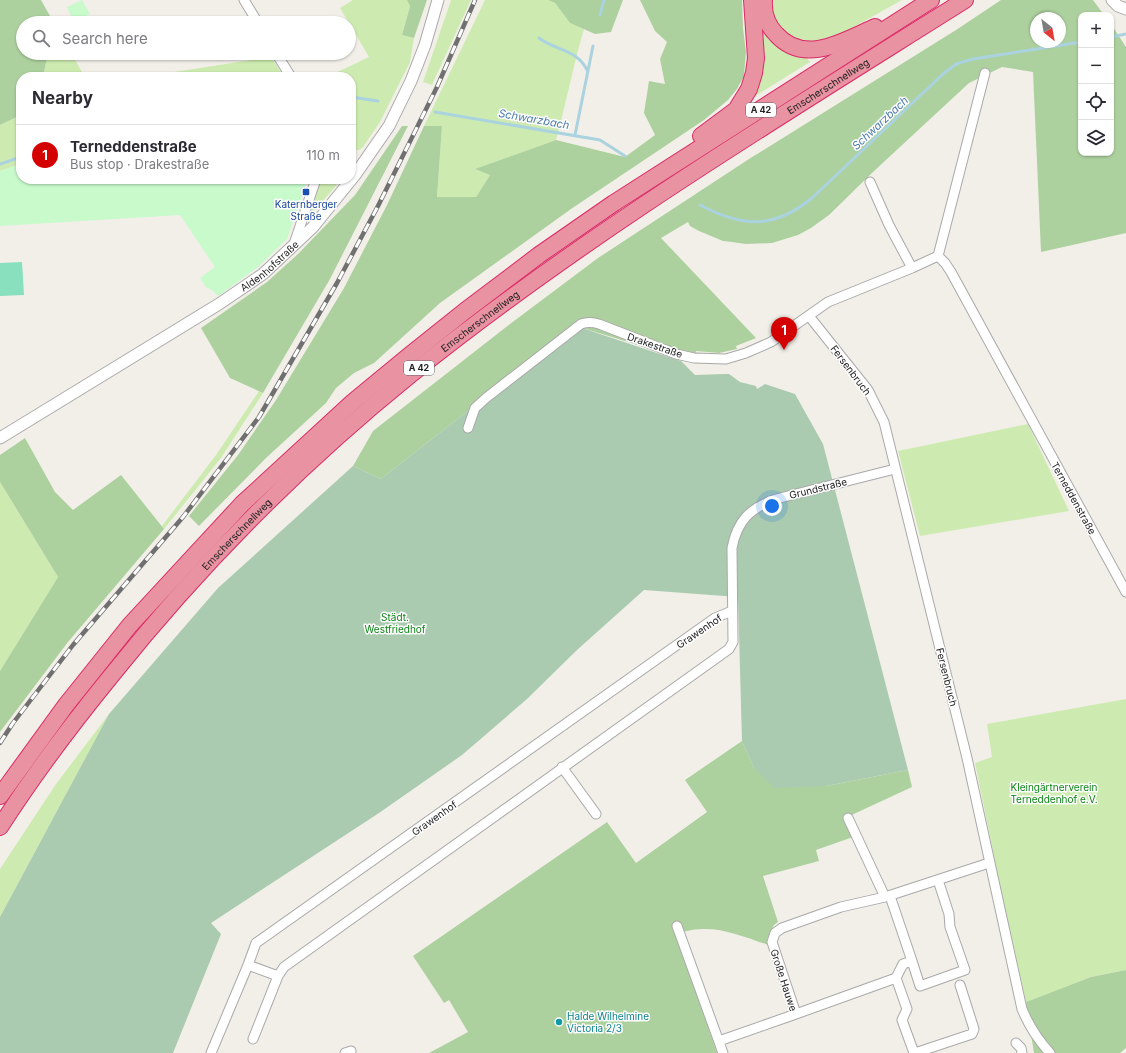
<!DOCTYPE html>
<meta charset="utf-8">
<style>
body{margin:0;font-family:Inter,sans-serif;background:#f7f7f7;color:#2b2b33}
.controls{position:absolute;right:12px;top:12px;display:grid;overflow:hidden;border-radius:8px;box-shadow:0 1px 3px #0004}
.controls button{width:36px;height:36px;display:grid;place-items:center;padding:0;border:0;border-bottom:1px solid #e1e1e2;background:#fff;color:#2b2b33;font:20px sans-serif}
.compass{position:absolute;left:1030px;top:12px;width:36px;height:36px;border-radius:50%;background:#fff;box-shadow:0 1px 3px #0004;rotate:149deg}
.you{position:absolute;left:772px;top:506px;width:14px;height:14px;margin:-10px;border:3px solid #fff;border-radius:50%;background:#1a73e8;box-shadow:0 0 0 6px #1a73e833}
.badge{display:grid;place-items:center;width:26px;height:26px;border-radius:50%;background:#d40000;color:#fff;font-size:13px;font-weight:700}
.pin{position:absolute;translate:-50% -33px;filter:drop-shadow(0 1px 2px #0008)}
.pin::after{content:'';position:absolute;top:21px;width:14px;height:12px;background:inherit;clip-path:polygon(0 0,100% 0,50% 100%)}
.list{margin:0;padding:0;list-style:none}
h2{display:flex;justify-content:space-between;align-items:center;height:52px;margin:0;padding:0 16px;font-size:17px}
h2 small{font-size:13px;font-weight:400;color:#7c7c81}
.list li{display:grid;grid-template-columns:26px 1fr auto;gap:12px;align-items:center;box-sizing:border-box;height:60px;padding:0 16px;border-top:1px solid #e1e1e2}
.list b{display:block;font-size:15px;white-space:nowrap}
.list p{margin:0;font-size:13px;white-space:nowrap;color:#7c7c81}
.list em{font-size:13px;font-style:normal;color:#7c7c81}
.icon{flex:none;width:22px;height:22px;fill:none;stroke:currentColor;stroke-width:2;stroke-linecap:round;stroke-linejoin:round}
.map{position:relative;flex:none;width:1126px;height:1053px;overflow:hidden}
.search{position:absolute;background:#fff;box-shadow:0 1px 3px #0004;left:16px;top:16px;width:340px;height:44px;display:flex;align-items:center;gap:10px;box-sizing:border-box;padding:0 14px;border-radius:22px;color:#7c7c81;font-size:15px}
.panel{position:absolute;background:#fff;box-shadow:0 1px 3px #0004;left:16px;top:72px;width:340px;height:112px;border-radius:16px}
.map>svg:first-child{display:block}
.grass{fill:#cdebb0}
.forest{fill:#add19e;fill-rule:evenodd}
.cemetery{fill:#aacbaf}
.park{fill:#c8facc}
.pitch{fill:#88e0be}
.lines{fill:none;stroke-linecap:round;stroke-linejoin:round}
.stream{stroke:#aad3df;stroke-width:3}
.minor-casing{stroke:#a9a9a9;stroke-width:11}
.tertiary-casing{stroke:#a9a9a9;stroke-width:13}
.motorway-casing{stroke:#dc2a67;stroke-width:18}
.minor{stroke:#fff;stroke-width:9}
.tertiary{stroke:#fff;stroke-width:11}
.motorway{stroke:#e892a2;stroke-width:16}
.rail-casing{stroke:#707070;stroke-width:4.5}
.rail{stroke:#fff;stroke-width:3;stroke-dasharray:9;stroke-linecap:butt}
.transit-dot{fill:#1a4fb4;stroke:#fff;stroke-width:1.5}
.culture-dot{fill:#0f9aa8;stroke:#fff;stroke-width:1.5}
.labels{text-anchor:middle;stroke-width:3;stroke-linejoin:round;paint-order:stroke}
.shield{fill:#fff;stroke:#646464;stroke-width:1}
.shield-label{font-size:9px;font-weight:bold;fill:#222}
.street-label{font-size:10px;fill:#222;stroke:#fff}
.transit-label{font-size:10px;fill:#164399;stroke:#fff}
.park-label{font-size:10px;fill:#0c8416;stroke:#fff}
.culture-label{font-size:10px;fill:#0d838f;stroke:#fff;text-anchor:start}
.water-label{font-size:11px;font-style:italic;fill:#4a7aab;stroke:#fff}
</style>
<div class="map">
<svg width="1126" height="1053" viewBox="0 0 1126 1053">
<rect width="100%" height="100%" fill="#f2efe9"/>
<!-- grass -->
<path class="grass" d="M353,0H407L410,5L402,35L414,38L410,62L380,122L363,147L359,150H351V77H327L369,57L340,8Z
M451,0H471L432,85L423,82Z
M485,0H548L555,3L570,23L584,29C573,66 566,104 556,140L476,169L490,175L476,197H437L442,126H424Z
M770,0H902L843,33L823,41L810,43L787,37L772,18Z
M762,26C773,45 785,54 807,58L810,62L752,98Z
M48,53H71L85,77H43Z
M271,57L284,77H140H142Z
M21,115V164L0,171V125Z
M321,179H339L335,187L307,219Z
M259,391L263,393L221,458L164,529L162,526L216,455Z
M1028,424L1069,511L920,536L898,451Z
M0,482L58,577L0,671Z
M1126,699V970L1091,977L1026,1002L999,880L975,763L992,757L987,724Z
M109,714L0,917V869L56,784Z"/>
<!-- forest -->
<path class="forest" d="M0,0H41L54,23H23V53H48L43,77H21V115L0,125Z
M407,0H427L414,38L402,35L410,6Z
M548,0H623L611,32L595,34L570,23L555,3Z
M640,0H742L743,28L746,52L744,76L737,89L728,100L704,120L571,209L440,303L374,363L354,373L336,388L326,403L266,458L199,526L189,516L238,455L276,400L344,288L387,205L424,126H442L437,197H476L490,175L475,169L556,140L625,157L655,135L644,113L649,81L665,84L660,59L667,42L655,31Z
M1001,0H1093L1104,15H1081V153H1111V24L1126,47V233L1041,252L1033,72L1002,67L969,83L873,172L829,215L811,228L798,235L772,243L746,244L732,242L723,241L699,231L690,226L688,222L661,238L756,338L736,346L737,349L719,353L696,351L693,362L576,326L381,479L353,466L373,431L510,324L598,258L749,159L956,30ZM1036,18H1060V42H1036Z
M402,126H408L330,279L263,393L230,378L201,328L267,282L298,254L355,195Z
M25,438L55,492L73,510L121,475L164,529L68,642L0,732V671L58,577L0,482V455Z
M742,741L754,768L826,786L908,770L912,787L843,819L853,837L816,850L819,861L763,876L778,922L774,925L767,939L768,945C748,938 724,928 702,929C693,929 683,932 675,934L681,949L717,1053H429L468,1032L449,1000L444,1003L413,956L607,822L636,863L707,812L685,780Z
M1126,970V1048L1120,1053H1034L1026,1002L1091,977Z"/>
<!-- cemetery -->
<path class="cemetery" d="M576,326L681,361L695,375L725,374H729L740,382L756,386L757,389L765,384L795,394L823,444L908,770L826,786L774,788L754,768L742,741L738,597L644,590L577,650L527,699L462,755L379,813L211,923L221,934L173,1053H0V917L109,714L218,588L353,466L381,479Z"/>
<!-- park -->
<path class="park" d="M82,0L90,14L74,22L67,7Z
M21,164V179H308L287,239L258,267L218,296L213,291L206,287L200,278L215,267L180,215L0,226V171Z"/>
<!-- pitch -->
<path class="pitch" d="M22,262L24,295L0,296V263Z"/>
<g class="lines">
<!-- stream -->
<path class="stream" d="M600,15L604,0
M1111,37L1126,34
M539,38C556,51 577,49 587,70
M351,97L378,101
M435,112L600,140L625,156
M575,135L593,46
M0,164L21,157
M700,205C742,227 773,230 812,198L943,74L956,64L973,59L1081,42"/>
<defs>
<path id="minor" d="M244,0L258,23
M276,53L291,77
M985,73L938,256L945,263L951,272L1126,592
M870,182L889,225L912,268
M294,244L316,179
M809,316L868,390L884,422L967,758L1022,1009C1029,1026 1038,1040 1050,1053
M468,428L475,408L486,398L581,324C587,322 592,322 599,324L676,354L694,358L726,359L746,353L771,342L828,302L912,268L938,256
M562,767L596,814
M848,818L885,897
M890,896L912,961L903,964L896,978L907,1009L902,1020L914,1053
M677,926L723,1053
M912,961L920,986L965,970L950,927L949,914L938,880
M248,965L278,976
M796,1014L896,978
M253,1039L278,976L284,967L729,649L733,642L732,548C737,521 750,508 776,499L895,469
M719,1041L796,1014L772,942L775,933L782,928L841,907L885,897L989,863
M1016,1043L1021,1048L1022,1053
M211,1053L248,965L256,943L715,618L732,611
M345,1053L351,1051
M915,1053L972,1034L974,1029L960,985"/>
<g id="tertiary">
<path d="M1112,0L1118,6L1126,9"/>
<path id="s1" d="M0,438L219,304L263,274L313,227L355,175L389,126L411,81L425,45L438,0"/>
</g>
<g id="motorway">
<path d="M764,0C763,13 767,25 776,34C804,66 844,41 875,27"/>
<path d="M701,136L736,110L749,89L754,73L756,58L752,0"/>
<path d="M0,796L66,705L130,625L242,504L353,402L410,355L465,311L539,255L614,203L931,0"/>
<path id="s2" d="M0,827C34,774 71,725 111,676C199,566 300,464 410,375C584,235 776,119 965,0"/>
</g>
</defs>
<!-- minor casing -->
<use href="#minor" class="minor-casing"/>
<!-- tertiary casing -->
<use href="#tertiary" class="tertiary-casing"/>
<!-- motorway casing -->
<use href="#motorway" class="motorway-casing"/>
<!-- minor -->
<use href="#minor" class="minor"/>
<!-- tertiary -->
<use href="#tertiary" class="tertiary"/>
<!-- motorway -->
<use href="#motorway" class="motorway"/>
<defs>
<path id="rail" d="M0,743L13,723L73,645L183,517L259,417L337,283L378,206L437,87L475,0"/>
</defs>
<!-- rail casing -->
<use href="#rail" class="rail-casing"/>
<!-- rail -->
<use href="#rail" class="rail"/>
</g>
<!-- markers -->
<rect class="transit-dot" x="302" y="188" width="8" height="8" rx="2"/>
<circle class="culture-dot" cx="559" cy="1022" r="4"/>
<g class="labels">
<!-- shield labels -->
<g class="shield">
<rect x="746" y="103" width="30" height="14" rx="3"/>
<rect x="404" y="361" width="30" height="14" rx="3"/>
</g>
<g class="shield-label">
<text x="761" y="113">A 42</text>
<text x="419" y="371">A 42</text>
</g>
<!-- street labels -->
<g class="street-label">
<text dy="4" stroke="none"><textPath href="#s2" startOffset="1121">Emscherschnellweg</textPath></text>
<text dy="4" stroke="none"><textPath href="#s1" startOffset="320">Aldenhofstraße</textPath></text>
<text dy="4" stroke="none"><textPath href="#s2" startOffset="701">Emscherschnellweg</textPath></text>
<text transform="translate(655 345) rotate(19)" y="4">Drakestraße</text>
<text transform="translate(851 370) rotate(53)" y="4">Fersenbruch</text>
<text transform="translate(818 488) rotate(-14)" y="4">Grundstraße</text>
<text transform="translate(1074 498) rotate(61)" y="4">Terneddenstraße</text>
<text dy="4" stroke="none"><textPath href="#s2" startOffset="377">Emscherschnellweg</textPath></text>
<text transform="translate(699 631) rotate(-34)" y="4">Grawenhof</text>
<text transform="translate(947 677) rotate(76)" y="4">Fersenbruch</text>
<text transform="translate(434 818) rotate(-35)" y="4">Grawenhof</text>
<text transform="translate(784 980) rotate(72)" y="4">Große Hauwe</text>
</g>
<!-- transit labels -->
<g class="transit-label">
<text x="306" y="208">Katernberger<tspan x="306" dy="12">Straße</tspan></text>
</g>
<!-- park labels -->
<g class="park-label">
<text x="395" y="621">Städt.<tspan x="395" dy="12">Westfriedhof</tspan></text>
<text x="1054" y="791">Kleingärtnerverein<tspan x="1054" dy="12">Terneddenhof e.V.</tspan></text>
</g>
<!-- culture labels -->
<g class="culture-label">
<text x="567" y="1020">Halde Wilhelmine<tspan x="567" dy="12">Victoria 2/3</tspan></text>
</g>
<!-- water labels -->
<g class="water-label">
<text transform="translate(534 119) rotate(10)" y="4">Schwarzbach</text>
<text transform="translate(880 123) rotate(-43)" y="4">Schwarzbach</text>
</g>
</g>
</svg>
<div class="controls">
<button>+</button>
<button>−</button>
<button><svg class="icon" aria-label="locate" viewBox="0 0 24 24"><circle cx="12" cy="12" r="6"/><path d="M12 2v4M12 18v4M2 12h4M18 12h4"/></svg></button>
<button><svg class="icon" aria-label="layers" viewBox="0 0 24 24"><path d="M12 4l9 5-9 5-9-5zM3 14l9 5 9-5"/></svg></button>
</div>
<svg class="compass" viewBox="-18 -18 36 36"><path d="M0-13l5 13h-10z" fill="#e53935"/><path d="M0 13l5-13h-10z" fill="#7c7c81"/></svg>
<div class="you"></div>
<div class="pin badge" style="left:784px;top:350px">1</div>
<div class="search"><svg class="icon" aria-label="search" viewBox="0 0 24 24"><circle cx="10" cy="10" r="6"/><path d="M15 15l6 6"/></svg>Search here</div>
<section class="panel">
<h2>Nearby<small></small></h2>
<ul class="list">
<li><span class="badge">1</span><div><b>Terneddenstraße</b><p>Bus stop · Drakestraße</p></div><em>110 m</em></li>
</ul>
</section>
</div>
